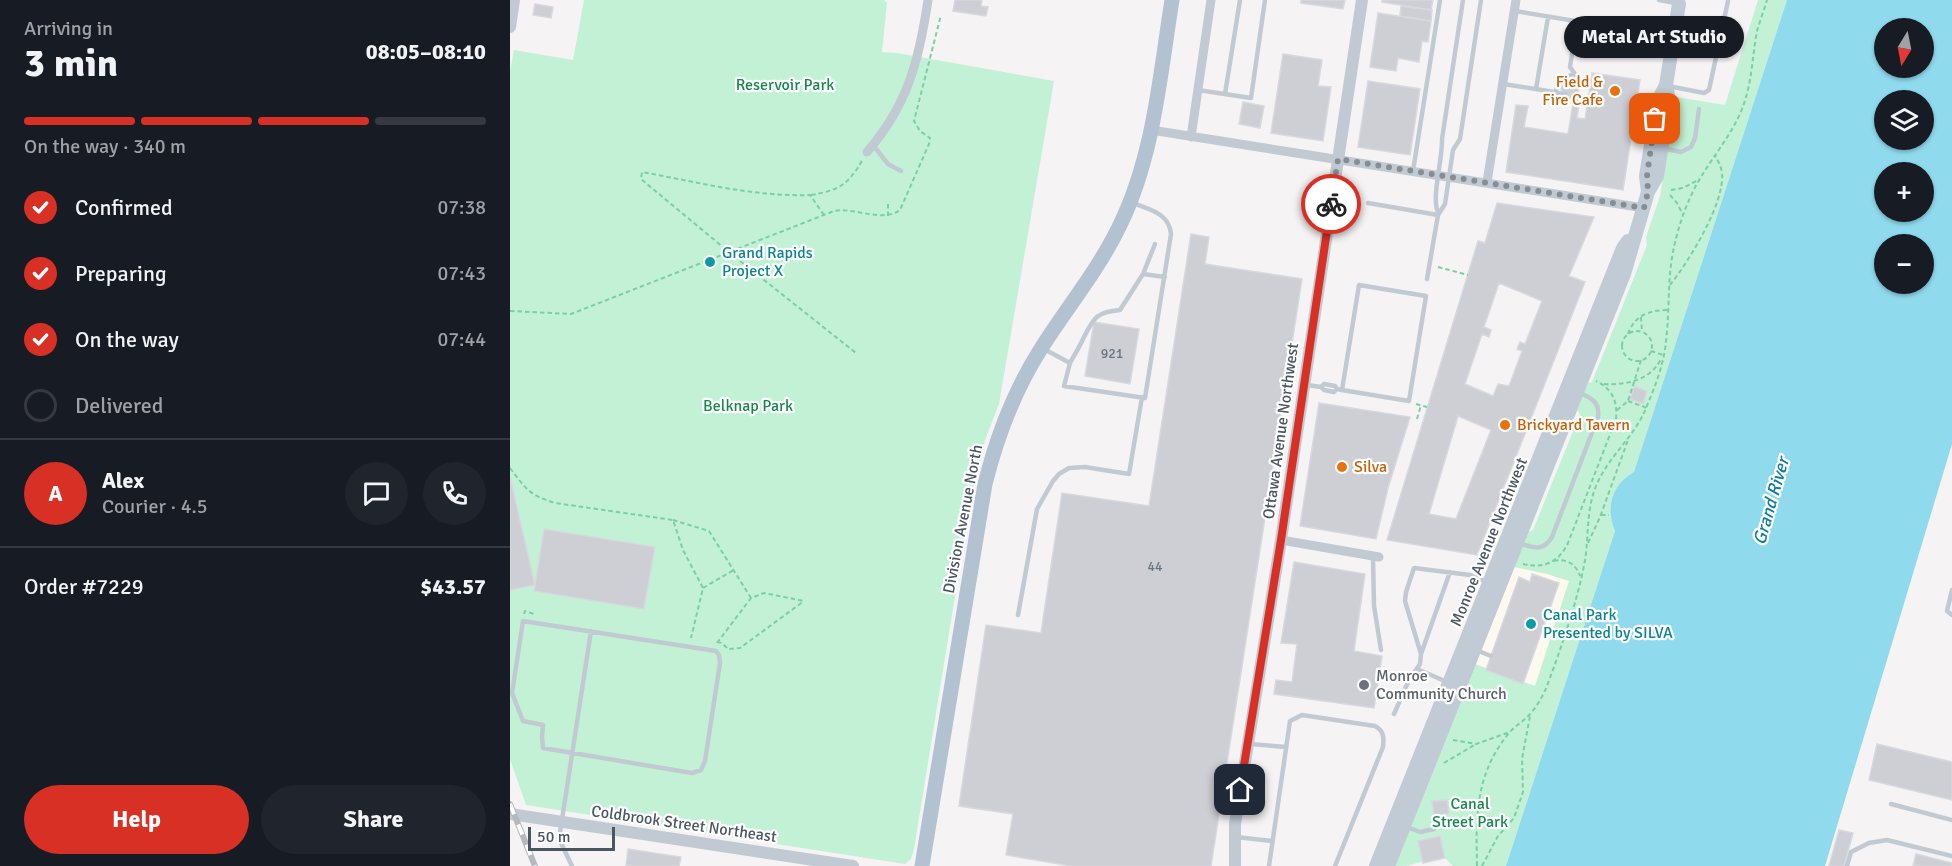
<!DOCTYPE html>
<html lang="en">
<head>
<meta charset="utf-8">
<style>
  :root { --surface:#171b24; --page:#20242c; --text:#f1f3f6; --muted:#9ea1a6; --line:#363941; --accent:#d93025 }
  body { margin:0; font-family:Signika,sans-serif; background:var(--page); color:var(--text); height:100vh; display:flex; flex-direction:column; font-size:22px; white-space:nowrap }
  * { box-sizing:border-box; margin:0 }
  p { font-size:20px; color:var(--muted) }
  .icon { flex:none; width:33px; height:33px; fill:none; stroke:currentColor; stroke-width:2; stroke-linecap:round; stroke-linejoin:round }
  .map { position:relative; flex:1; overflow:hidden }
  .sheet { display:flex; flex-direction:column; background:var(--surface); width:510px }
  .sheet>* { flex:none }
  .needle { width:39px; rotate:190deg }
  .controls { position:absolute; left:1364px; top:18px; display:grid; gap:12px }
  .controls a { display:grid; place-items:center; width:60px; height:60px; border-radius:50%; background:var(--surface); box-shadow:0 2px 4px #0004; font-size:30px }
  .scale { position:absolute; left:18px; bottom:15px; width:87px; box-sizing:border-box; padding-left:6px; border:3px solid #4a5661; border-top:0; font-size:16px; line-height:21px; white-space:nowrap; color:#4a5661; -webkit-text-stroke:4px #fff; paint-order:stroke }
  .pin { position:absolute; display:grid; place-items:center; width:51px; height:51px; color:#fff; margin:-26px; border-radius:12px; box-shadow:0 3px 9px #0006 }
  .courier { position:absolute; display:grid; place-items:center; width:60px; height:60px; margin:-30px; border:4px solid #d93025; border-radius:50%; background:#fff; color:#222; box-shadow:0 2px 8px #0007 }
  .bubble { position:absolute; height:42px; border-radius:21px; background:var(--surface); box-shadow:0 2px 4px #0004; font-size:20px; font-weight:800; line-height:42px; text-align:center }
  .headline em { font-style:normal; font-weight:800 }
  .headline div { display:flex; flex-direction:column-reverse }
  .headline { display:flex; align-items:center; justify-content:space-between; height:102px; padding:0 24px }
  h1 { font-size:39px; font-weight:800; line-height:45px }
  .bar { display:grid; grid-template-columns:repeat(4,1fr); gap:9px 6px; align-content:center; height:72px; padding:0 24px }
  .bar i { height:8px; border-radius:4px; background:var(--line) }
  .bar .selected { background:var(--accent) }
  .bar p { grid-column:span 4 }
  .line { display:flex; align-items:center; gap:15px; padding:0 24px; border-top:2px solid var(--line) }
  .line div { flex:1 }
  .round { display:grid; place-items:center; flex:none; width:63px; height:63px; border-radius:32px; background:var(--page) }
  ol { padding:0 24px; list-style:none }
  li { display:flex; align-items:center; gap:18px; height:66px }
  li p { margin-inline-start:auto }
  li .icon { padding:6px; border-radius:50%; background:var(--accent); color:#fff; stroke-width:4 }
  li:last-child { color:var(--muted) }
  li i { width:33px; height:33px; border:3px solid var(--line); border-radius:50% }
  .primary-button { display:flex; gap:12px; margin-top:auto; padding:12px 24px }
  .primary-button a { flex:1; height:69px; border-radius:36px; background:var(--accent); color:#fff; font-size:24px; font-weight:800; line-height:69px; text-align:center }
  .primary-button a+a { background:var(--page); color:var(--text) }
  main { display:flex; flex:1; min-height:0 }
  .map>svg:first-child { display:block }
  .commercial { fill:#fdf9ef }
  .green { fill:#c3f1d5 }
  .water { fill:#90daee; fill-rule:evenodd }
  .building { fill:#cdcfd5; stroke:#d7d9de; stroke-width:1.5; fill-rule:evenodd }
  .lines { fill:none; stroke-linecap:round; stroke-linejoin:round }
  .path { stroke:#7ad0a6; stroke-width:2; stroke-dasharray:4.5 3; stroke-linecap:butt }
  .service { stroke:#c1cad2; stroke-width:4.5 }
  .minor { stroke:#c1cad2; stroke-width:9 }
  .tertiary { stroke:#c1cad2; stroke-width:12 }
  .secondary { stroke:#c1cbd6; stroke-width:14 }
  .primary { stroke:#b3c2d1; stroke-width:15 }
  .rail-casing { stroke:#b5b8bd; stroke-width:6 }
  .rail { stroke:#fff; stroke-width:4; stroke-dasharray:11; stroke-linecap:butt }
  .done { stroke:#868d94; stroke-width:6; stroke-dasharray:0 10.8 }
  .route { stroke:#d93025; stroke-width:8 }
  .food-dot { fill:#e8710a; stroke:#fff; stroke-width:2 }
  .culture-dot { fill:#0f9aa8; stroke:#fff; stroke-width:2 }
  .worship-dot { fill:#6b7280; stroke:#fff; stroke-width:2 }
  .labels { text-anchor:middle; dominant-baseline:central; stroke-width:4.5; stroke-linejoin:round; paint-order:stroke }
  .number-label { font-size:14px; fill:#6b747e }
  .food-label { font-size:16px; fill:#c56008; stroke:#fff; text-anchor:start }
  .park-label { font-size:16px; fill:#17864f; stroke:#fff }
  .culture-label { font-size:16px; fill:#0d838f; stroke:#fff; text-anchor:start }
  .street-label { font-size:16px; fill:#4a5661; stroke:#fff }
  .worship-label { font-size:16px; fill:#5b616d; stroke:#fff; text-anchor:start }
  .water-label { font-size:18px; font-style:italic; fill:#0c7c9b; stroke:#fff }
</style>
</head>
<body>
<main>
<section class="sheet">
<div class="headline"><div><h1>3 min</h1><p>Arriving in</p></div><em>08:05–08:10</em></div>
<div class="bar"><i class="selected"></i><i class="selected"></i><i class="selected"></i><i></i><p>On the way · 340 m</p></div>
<ol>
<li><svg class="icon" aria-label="check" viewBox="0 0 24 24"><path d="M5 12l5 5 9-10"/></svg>Confirmed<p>07:38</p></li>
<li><svg class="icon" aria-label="check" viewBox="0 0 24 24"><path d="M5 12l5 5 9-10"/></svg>Preparing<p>07:43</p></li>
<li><svg class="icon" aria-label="check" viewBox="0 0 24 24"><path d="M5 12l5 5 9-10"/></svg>On the way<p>07:44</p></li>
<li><i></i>Delivered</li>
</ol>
<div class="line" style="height:108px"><b class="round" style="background:var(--accent);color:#fff">A</b><div><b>Alex</b><p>Courier · 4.5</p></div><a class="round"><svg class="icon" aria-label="chat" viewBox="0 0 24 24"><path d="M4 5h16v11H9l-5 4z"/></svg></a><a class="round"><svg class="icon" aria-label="phone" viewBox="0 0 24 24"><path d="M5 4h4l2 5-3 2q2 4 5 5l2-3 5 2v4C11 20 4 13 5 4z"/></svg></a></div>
<div class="line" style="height:78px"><div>Order #7229</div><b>$43.57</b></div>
<div class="primary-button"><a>Help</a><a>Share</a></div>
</section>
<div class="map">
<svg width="1442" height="866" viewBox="0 0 1442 866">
  <rect width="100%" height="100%" fill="#f5f3f3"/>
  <path class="commercial" d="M1004,567l33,7 22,7 -34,106 -60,-23z"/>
  <path class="green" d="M74,0h300l3,3 -5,49 15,1 157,28 -55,323 -14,36 -15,64 -56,345 -3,10 -6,5 -379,-59 -16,-46v-687l4,-22 59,10z
    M1248,0h29l-153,472c-21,11 -29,37 -19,59l-109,335h-53l-10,-10 -37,10h-12l81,-202 60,22 34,-105 -22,-7 -33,-7 14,-35 5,-2 47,-116 -3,-4 11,-27 4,-1 55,-137 -1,-8 14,-41 10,-60 5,-4 4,-26 -4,-6 1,-3 49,8z"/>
  <path class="water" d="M1277,0h165v444l-127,422h-319l109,-335c-10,-23 -3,-47 19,-59zM1374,28h39v40h-39zM1374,100h39v40h-39zM1374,172h39v40h-39zM1374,244h39v40h-39z"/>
  <path class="building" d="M445,0h27l-1,6 7,1 -2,9 -33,-5z
    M791,0h44l-2,9 -42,-6z
    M872,0h51l-2,10 -49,-8z
    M25,4l18,3 -2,11 -18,-3z
    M891,6l31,4 -1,11 -31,-5z
    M868,13l53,8 -3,21 -6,-1 -3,21 -21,-4 -2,13 -26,-4z
    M773,54l39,6 -4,26 13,1 -8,54 -52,-8z
    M1082,73l48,7 -17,110 -117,-18 10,-67 12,1 -4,21 44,7 5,-31 -13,-15 11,-8 7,9 2,8 -3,21 8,1z
    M858,81l52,8 -10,66 -52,-8z
    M733,102l21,4 -4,22 -21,-4z
    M987,203l97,14 -25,59 16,6 -108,273 -90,-15 91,-299 7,2zM989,283l43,18 -17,43 -5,-2 -3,7 5,2 -13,35 -11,-2 -5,12 -28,-12 17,-50 7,3 2,-7 -7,-3zM948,416l33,14 -35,89 -27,-5z
    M681,234l18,3 -4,27 97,15 -91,587h-140l-65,-11 7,-41 -54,-8 27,-181 55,8 21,-140 87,13z
    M584,322l45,7 -9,55 -45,-8z
    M1124,386l13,5 -4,13 -13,-5z
    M809,403l91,14 -22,71 -12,51 -76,-13z
    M0,477l25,108 -25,5z
    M34,529l111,18 -11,62 -110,-18z
    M784,562l71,12 -11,77 28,5 -8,52 -100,-14 2,-14 16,2 5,-38 -16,-1z
    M1022,574l27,9 -36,101 -37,-14 33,-93 11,5z
    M1367,744l75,18v38l-83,-20z
    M937,800l2,14 -15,2 -2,-15z
    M1329,830l14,3 -9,33h-15z
    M930,836l5,22 -22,5 -5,-22z
    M118,849l53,8 -2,9h-53z
    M1406,854l36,9v3h-39z"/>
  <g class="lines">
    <path class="path" d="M1161,190l12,-2 17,-9
      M301,195c29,-5 37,-10 52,-36
      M1160,195l7,8 6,12
      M314,215l-14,-20c-56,2 -113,-13 -168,-23l-1,7 89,74 126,100
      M378,216v-13
      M928,267l30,8
      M1160,285c19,-24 55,-82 52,-112 -1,-7 -4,-12 -7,-18
      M0,311l61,3 263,-103c21,-4 48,12 66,-1l29,-66 1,-6 -10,-7 -6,-10 27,-106
      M1131,317l1,15
      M1112 346a15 15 0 1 1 30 0a15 15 0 1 1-30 0Z
      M1118,334c6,-18 21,-24 39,-24
      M1141,351l12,4
      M1094,384c22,1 46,-3 57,-25
      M1118,401l19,7
      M906,404l11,3
      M1107,410l11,-9 13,-41
      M907,419l4,-14
      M0,468c16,21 19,27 45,35l118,17 10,30 20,38 -12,50
      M1091,515h8
      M163,520l36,11 42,67
      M1078,543l12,-26 28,-77
      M1044,561c12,-3 22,3 26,15
      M1013,564c21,5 36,-2 45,-21l48,-124c2,-17 -4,-31 -20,-38
      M193,588l31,-18
      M14,614l1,-3 9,3
      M207,642l5,1 6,6 12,-1 64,-47
      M207,643l34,-45 13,-5 40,8
      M943,740l23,4 34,-12
      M934,763l32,-19
      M967,866c-1,-50 -2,-92 32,-133 5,-6 12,-10 18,-16 8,-7 16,-21 20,-31 14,-38 31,-86 38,-126 4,-25 1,-49 11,-74 13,-31 38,-48 50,-78 9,-21 18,-44 20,-67 4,-32 1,-63 8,-94 5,-23 14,-49 27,-70 13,-22 31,-43 41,-68 10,-25 10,-51 15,-78 3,-10 7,-21 10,-31
      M972,866l16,-30 16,-18 9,-26 -1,-33 8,-43"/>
    <path class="service" d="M1149,0l17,3
      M1005,11l156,26
      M993,84l33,5 12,-72
      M1065,85v-11l-5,-7 7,-45
      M1158,86l36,7 5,-3 19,-89
      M1026,89l29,5
      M688,90l53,8 14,-98
      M1045,92c4,-9 10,-16 20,-18
      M715,94l15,-94
      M363,145l15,19 13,7
      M1152,148l19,4 10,-5 4,-9 4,-29
      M903,171l27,-171
      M858,203l70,12 7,-11 8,-54 7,-11 21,-139
      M928,212c-7,-13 5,-55 4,-73l21,-139
      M633,274l12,-30
      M917,279l11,-64
      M534,349l26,14 -6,23 81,12 26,-164c-2,-21 -21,-24 -38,-31
      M560,363c5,-9 10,-17 14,-26 10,-20 13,-25 36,-27l23,-36 22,3
      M797,385l14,2 3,-3 11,2 2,3 -3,3 -10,-2 -3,-3
      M827,389l5,1 67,11 17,-105 -67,-11 -17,105
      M1009,543c14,5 24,9 33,-6l46,-120c2,-14 -6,-19 -18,-24
      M863,557l1,49 7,44
      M1442,590l-5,21 5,4
      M508,615l19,-106 16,-28 6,-7 10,-6 16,-1 44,7 13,-77
      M13,621l193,30 3,4 1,8 -15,98 -4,9 -9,3 -149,-25 -1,-11 1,-12 -20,-4 -11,-28z
      M966,650l15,6
      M911,654l29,-82
      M907,669l30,13
      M884,714l15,-34 11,-16 1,-10 -16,-53 1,-9 8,-24 56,7 17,7
      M740,744l36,3
      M1381,804l61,16
      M897,827l13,5 14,-3 4,-10
      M726,837l36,4
      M62,866l-13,-27 32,-208
      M759,866l21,-145 12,-6 73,11c9,5 9,11 8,21l-48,119
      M1337,866l4,-14 18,-9 18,-3 65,16"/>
    <path class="minor" d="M641,130l493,78
      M681,137l20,-137
      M357,152c41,-47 52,-92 61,-152
      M977,182l29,-182
      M771,540l98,17"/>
    <path class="tertiary" d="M0,27l4,-27
      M0,814l343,52
      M725,866v-42l46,-284 81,-540"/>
    <path class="secondary" d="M1138,192l-2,-16 12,-75 8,-16
      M866,866l247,-618 5,-7
      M878,866l236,-592 24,-82 9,-16 12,-76 -3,-15 13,-81 -2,-4"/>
    <path class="primary" d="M412,866l63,-382c12,-48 30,-95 57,-137 26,-41 57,-78 78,-122 34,-70 40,-150 52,-225"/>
    <g class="rail-casing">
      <path id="rail" d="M0,804l25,62"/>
    </g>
    <use href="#rail" class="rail"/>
  </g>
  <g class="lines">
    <path class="done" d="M821,204l7,-45 306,49 4,-16 -1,-16 8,-57"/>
    <path class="route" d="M730,790l41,-250 50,-336"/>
  </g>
  <g class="food-dot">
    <circle cx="1105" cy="91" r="6"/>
    <circle cx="995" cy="425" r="6"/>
    <circle cx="832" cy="467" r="6"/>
  </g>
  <g class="culture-dot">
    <circle cx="200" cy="262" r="6"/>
    <circle cx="1021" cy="624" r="6"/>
  </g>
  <circle class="worship-dot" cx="854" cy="685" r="6"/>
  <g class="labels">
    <g class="number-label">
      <text x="602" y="353">921</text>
      <text x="645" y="566">44</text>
    </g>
    <g class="food-label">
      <text x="1093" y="82" text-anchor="end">Field &amp;<tspan x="1093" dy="18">Fire Cafe</tspan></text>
      <text x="1007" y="425">Brickyard Tavern</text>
      <text x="844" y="467">Silva</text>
    </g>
    <g class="park-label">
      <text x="275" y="85">Reservoir Park</text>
      <text x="238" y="406">Belknap Park</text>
      <text x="960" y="804">Canal<tspan x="960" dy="18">Street Park</tspan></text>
    </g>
    <g class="culture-label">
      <text x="212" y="253">Grand Rapids<tspan x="212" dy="18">Project X</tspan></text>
      <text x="1033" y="615">Canal Park<tspan x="1033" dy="18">Presented by SILVA</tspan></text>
    </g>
    <g class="street-label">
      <text transform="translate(771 431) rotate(-82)">Ottawa Avenue Northwest</text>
      <text transform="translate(453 519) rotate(-79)">Division Avenue North</text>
      <text transform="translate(979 542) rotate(-68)">Monroe Avenue Northwest</text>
      <text transform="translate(174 824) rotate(8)">Coldbrook Street Northeast</text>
    </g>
    <g class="worship-label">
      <text x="866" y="676">Monroe<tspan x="866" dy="18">Community Church</tspan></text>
    </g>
    <g class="water-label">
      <text transform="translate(1261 501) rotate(-74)">Grand River</text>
    </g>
  </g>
</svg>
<div class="controls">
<a><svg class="needle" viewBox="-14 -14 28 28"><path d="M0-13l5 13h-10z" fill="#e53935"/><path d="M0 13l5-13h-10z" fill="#9ea1a6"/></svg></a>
<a><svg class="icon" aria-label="layers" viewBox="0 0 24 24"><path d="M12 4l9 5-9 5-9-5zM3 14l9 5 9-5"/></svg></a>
<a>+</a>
<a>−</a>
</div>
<div class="scale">50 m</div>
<div class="pin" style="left:1145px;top:119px;background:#ea580c"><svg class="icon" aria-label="bag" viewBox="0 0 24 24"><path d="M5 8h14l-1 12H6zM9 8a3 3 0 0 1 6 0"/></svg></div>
<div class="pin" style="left:730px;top:790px;background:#1f2937"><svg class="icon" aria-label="home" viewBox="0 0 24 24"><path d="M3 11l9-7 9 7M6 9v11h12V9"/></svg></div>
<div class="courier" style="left:821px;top:204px"><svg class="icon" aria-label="bike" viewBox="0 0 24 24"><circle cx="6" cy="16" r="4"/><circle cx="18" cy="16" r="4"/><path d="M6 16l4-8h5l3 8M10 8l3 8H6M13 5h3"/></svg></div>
<div class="bubble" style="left:1054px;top:16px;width:180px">Metal Art Studio</div>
</div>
</main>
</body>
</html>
